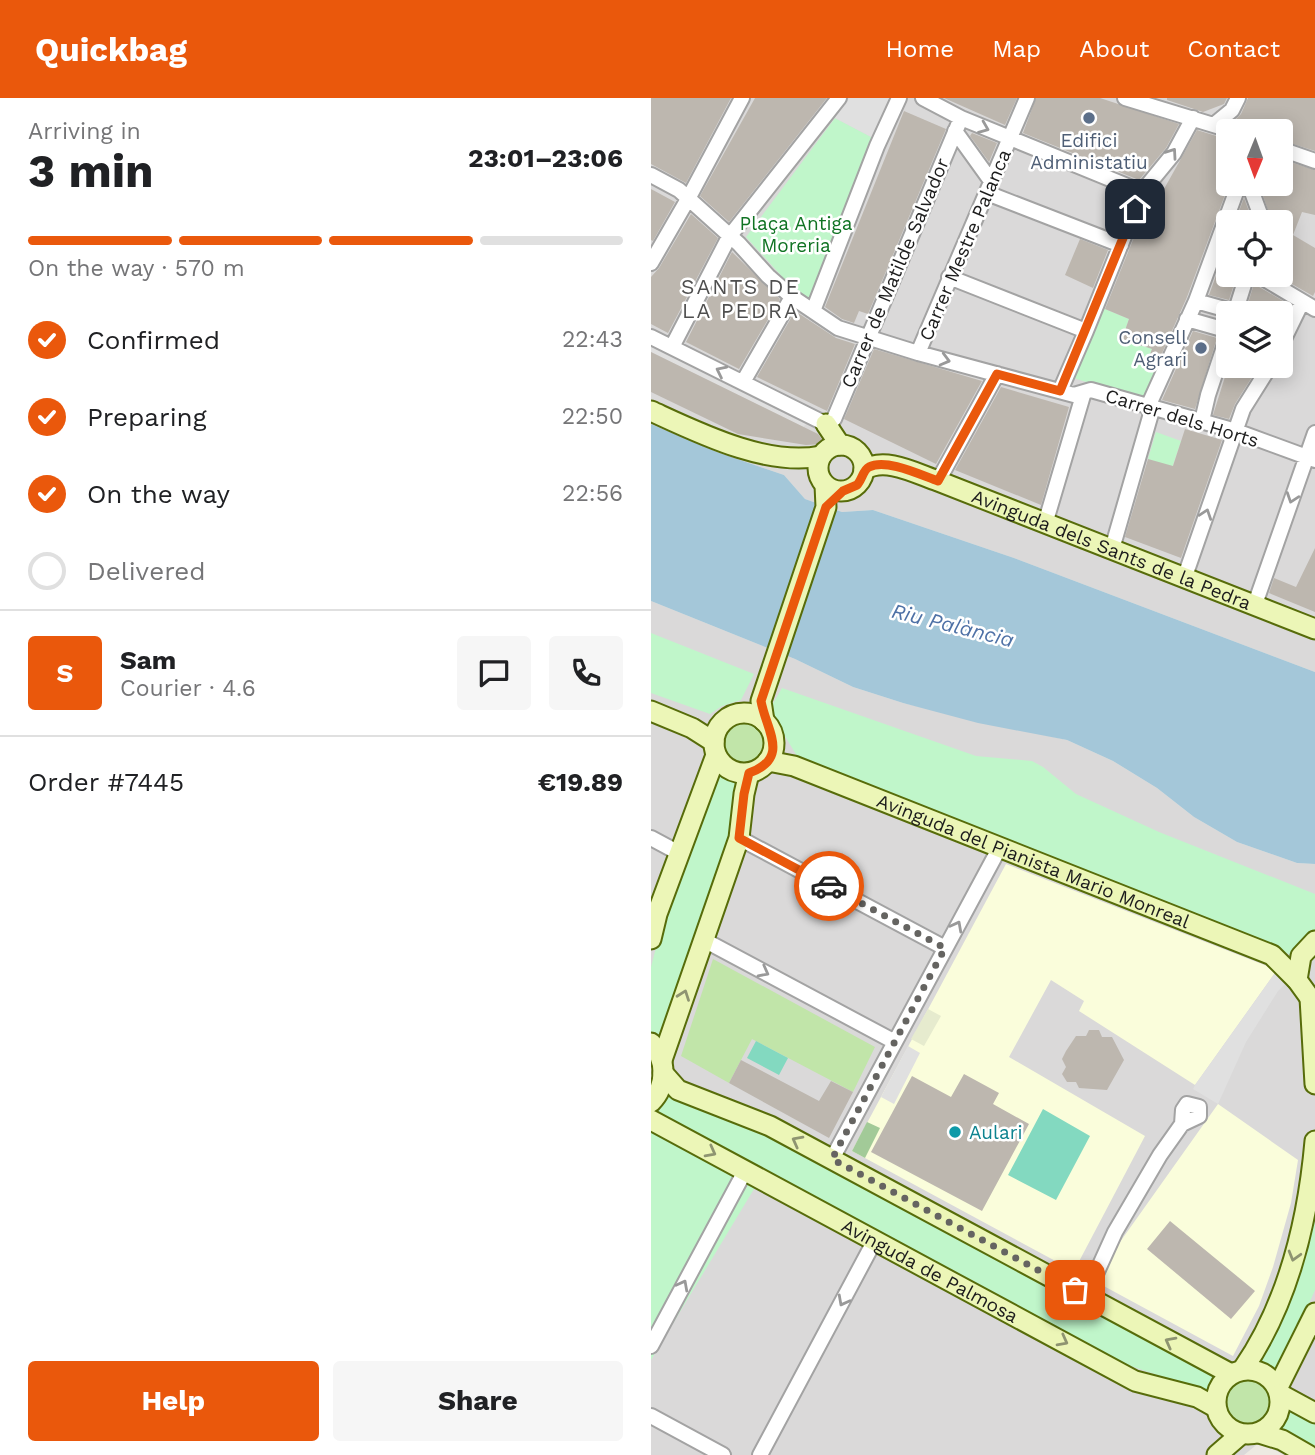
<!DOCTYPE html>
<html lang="en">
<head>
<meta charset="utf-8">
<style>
  :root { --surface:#fff; --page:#f6f6f6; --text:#202124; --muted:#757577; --line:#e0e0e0; --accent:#ea580c }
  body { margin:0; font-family:"Work Sans",sans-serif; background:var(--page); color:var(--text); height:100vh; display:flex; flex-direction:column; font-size:26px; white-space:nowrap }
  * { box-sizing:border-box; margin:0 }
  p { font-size:23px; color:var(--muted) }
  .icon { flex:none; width:38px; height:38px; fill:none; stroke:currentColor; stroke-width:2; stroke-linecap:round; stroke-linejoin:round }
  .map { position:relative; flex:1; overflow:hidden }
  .drawer { display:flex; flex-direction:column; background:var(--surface); width:651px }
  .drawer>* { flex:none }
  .needle { width:46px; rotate:181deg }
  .buttons { position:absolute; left:565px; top:21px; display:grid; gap:14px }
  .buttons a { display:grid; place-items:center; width:77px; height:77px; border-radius:7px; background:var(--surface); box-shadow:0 4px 18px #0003; font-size:35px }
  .pin { position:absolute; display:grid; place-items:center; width:60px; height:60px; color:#fff; margin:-30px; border-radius:14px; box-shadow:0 4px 10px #0006 }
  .courier { position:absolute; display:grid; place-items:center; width:70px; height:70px; margin:-35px; border:5px solid #ea580c; border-radius:50%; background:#fff; color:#222; box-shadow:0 2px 9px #0007 }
  .overview em { font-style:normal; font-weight:700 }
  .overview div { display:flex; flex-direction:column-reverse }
  .overview { display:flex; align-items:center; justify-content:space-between; height:119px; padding:0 28px }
  h1 { font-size:46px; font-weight:700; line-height:52px }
  .bar { display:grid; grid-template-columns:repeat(4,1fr); gap:10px 7px; align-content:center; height:84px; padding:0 28px }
  .bar i { height:9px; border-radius:5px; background:var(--line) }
  .bar .selected { background:var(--accent) }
  .bar p { grid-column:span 4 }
  .line { display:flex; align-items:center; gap:18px; padding:0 28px; border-top:2px solid var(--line) }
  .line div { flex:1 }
  .round { display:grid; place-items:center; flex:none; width:74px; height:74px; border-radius:7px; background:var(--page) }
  ol { padding:0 28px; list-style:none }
  li { display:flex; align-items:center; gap:21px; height:77px }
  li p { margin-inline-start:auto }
  li .icon { padding:7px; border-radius:50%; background:var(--accent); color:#fff; stroke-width:4 }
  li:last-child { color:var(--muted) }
  li i { width:38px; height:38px; border:4px solid var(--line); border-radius:50% }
  .cta { display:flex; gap:14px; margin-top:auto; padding:14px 28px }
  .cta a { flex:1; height:80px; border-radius:7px; background:var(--accent); color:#fff; font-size:28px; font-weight:700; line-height:80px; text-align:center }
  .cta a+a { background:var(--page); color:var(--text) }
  header { display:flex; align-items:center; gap:42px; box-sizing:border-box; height:98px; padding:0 35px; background:var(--accent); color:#fff }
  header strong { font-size:33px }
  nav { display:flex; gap:38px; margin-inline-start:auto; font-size:24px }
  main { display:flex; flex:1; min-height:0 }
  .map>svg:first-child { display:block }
  .residential { fill:#dad9d9; fill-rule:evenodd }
  .education { fill:#fafddb }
  .farmland { fill:#e6ebce }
  .grass { fill:#c1e5a9 }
  .forest { fill:#a2ca98 }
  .park { fill:#c0f6ca }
  .pitch { fill:#83d9c0 }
  .parking { fill:#e0e0e0 }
  .water { fill:#a4c7d9 }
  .building { fill:#bdb7af }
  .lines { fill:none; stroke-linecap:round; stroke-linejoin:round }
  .street-casing { stroke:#a3a3a3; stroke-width:18 }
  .secondary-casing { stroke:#576c0a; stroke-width:23 }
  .street { stroke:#fff; stroke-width:14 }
  .secondary { stroke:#ecf6b7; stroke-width:19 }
  .oneway { stroke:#999 }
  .oneway2 { stroke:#8e9471 }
  .done { stroke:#656461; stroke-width:7; stroke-dasharray:0 12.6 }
  .route { stroke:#ea580c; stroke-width:9 }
  .service-dot { fill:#5c6f8a; stroke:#fff; stroke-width:2.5 }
  .culture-dot { fill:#0f9aa8; stroke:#fff; stroke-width:2.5 }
  .labels { text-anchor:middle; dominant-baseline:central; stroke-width:5; stroke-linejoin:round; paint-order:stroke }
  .service-label { font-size:19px; fill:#4e5e75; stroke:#fff }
  .park-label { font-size:19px; fill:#107323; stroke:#fff }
  .street-label { font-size:19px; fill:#1c1c1c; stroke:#fff }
  .culture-label { font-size:19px; fill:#0d838f; stroke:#fff; text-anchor:start }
  .neighbourhood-label { font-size:21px; letter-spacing:2px; fill:#4f4f4f; stroke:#fff }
  .water-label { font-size:21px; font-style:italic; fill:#4e71a6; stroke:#fff }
</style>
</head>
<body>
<header>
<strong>Quickbag</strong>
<nav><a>Home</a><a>Map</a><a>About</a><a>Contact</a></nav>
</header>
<main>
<section class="drawer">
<div class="overview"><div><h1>3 min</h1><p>Arriving in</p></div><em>23:01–23:06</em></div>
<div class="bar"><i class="selected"></i><i class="selected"></i><i class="selected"></i><i></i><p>On the way · 570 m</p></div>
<ol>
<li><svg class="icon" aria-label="check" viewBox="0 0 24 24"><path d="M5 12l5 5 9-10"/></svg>Confirmed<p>22:43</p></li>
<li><svg class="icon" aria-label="check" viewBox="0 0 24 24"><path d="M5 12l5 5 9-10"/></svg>Preparing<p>22:50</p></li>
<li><svg class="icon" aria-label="check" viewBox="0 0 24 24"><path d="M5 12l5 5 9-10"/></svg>On the way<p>22:56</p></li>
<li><i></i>Delivered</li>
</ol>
<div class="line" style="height:126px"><b class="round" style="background:var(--accent);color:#fff">S</b><div><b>Sam</b><p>Courier · 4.6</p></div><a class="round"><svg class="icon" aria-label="chat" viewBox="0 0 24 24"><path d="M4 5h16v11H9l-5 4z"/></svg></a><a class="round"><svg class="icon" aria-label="phone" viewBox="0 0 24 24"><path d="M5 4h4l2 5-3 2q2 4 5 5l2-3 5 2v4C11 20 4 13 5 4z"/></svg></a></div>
<div class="line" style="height:91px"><div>Order #7445</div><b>€19.89</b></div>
<div class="cta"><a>Help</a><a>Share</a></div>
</section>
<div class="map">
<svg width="664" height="1357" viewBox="0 0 664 1357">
  <rect width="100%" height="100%" fill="#edeae2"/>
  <path class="residential" d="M0,0h664v574l-301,-114 -141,-48 -31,2 -37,-13 -21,-24 -67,-23 -66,-28zM578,33h52v53h-52zM578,124h52v53h-52zM578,215h52v53h-52z
    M0,503l144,58 58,28 50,16 164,37 46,21 44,27 37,29 43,25 60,21 18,1v591h-31l-24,-13 -16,13h-593z"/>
  <path class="education" d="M355,766l271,106 -82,115 -116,-74 5,-10 -33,-21 -42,77 136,79 -71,135 -222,-120z
    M567,1006l80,56 -7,43 -18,64 -14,39 -26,50 -133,-72 20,-42z"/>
  <path class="farmland" d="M277,911l13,7 -17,30 -13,-7z"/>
  <path class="grass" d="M71 647a23 23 0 1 1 46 0a23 23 0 1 1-46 0Z
    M62,861l162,88 -22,45 -101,-53 -23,44 -48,-27z
    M575 1304a22 22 0 1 1 44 0a22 22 0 1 1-44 0Z"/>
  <path class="forest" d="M216,1024l13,6 -15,30 -13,-7z"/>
  <path class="park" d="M184,20l40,21 -64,160 -15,-7 -50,-55z
    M449,209l29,12 -7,20 19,7h12l-7,19 14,6 -14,29 -73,-22z
    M505,334l25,9 -9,27 -24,-9z
    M0,535l103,41 -13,26 -19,6 -12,8 -59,-21z
    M131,590l194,68 56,5 11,6 33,27 83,38 156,62v49l-24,12 -494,-199 -28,-46z
    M67,669l13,13h10l-7,57 -70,204 -13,-7v-67l14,-54z
    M19,992l107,45 440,238 -12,21 -27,-12 -56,-19 -469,-246z
    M0,1034h5l101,52 -106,176z
    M664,1116v76l-36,83 -21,-14 43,-92z
    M640,1309l24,13v33l-36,-20z"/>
  <path class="pitch" d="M105,943l32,17 -9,17 -32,-17z
    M392,1011l47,27 -34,64 -48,-25z"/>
  <path class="parking" d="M198,0h42l-16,41 -40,-21z
    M0,239l162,81 -10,9 -152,-75z
    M624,875l10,11 -7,7 -32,51 -28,62 -25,-15 2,-4z
    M257,948l12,7 -26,51 -13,-7z"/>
  <path class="water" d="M0,326l66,28 67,23 21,24 37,13 31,-2 141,48 301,114v192l-18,-1 -60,-21 -43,-25 -37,-29 -44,-27 -46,-21 -89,-17 -75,-20 -50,-16 -58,-28 -144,-58z"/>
  <path class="building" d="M0,0h80l-45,85 -35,-19z
    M104,0h72l-98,124 -29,-26z
    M293,0h73l-12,27z
    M385,0h64l79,26 -13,24 -27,32 -116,-47z
    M516,0h60l-3,6 -21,8 -36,-12z
    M597,0h67v53l-34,-11v-9h-23l-24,-10 7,-7z
    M253,13l42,18 -78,185 -9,-3 -5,12 -12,-4 -17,-12z
    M546,32l32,10v44l-42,113 -32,72 -9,-4 6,-16 -30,-10 7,-20 -24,-10 45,-111 14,-9z
    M321,35l25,10 -8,19 -19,-26z
    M630,61l34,11v45l-13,-3 -9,23 22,13v44l-2,4 -37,-21h5v-53h-9l-13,-38 8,2 1,-2h13z
    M0,91l24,13 -22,39 -2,-1z
    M593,100l9,24h-18z
    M40,116l27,24 -50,95 -17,-9v-47l8,-9z
    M429,141l28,11 -15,38 -28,-13z
    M578,142v35h8l-8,25 -20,-5z
    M81,154l48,47 -41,70 -53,-27z
    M603,186l36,21 -9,18v-10h-36z
    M144,213l41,27 19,6 -28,67 -70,-34z
    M542,233l24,7 -22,71 -33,-9z
    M223,251l108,32 -46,83 -92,-45z
    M0,254l167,82 5,7 -1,3 -16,1 -68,-11 -87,-42z
    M578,266v2h30l-24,38 -6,15 -16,-4z
    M350,289l68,20 -28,98 -86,-35z
    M534,331l37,11 -41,118 -56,-21 23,-78 25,7z
    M664,450v64l-46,-19 5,-15 22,9z
    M438,932h10l3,7h10l12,23 -17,30 -28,-2 -3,-6h-9l-5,-8 4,-7 -4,-8 4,-8 10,-15h10z
    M90,962l78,41 12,-20 22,11 -24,46 -100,-55z
    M313,976l35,19 -6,11 36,20 -47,87 -111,-59 41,-76 39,21z
    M519,1123l85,70 -24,28 -84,-70z"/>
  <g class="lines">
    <g class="street-casing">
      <path id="street" d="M272,0l38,20 181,74
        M474,0l108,33
        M564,26l17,-14 6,-12
        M304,33l36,50
        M630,51l34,12
        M0,77l28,15 60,54 29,32 24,21 46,31 80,25 156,42 17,-5 145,41 79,29
        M598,86l14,38
        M336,95l134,52
        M0,165l37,-64 54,-101
        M607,177l57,34
        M298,179l137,54
        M545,203l39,11
        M162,213l64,-165 22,-48
        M584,215l12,-38
        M536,221l42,12
        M0,239l175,87 8,-5 127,-301
        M630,247l21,-43
        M21,249l57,-110 110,-139
        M267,255l109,-255
        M92,284l49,-85
        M409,293l26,-60 56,-139 32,-39 19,-35
        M551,323l6,-26 21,-63
        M287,383l59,-107
        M394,426l39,-132
        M461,451l38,-132 1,-17 45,-99 43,-117
        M533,481l59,-170 27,-43
        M603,509l61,-174
        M0,740l28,15
        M88,740l206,110
        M53,842l191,102
        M181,1061l168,-312
        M435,1198l29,-64 45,-77 22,-31 17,-8v-9l-12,-3 -4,6 -1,14
        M0,1248l94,-175
        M0,1318l72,39
        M109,1357l115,-215"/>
    </g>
    <g class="secondary-casing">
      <g id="secondary">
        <path d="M0,313c48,22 116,56 170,45"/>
        <path d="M175,326l14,21"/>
        <circle cx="190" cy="370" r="23"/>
        <path id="s1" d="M213,372c21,-14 53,4 74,11l377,148"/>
        <path d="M0,613l41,17 22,14"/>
        <circle cx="93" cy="645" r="30"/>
        <path d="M113,623l-3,-20 65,-194 -1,-22"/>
        <path id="s2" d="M117,663l26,5 478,189 25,25 13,18 5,2"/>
        <path d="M0,841l6,-25 59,-159"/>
        <path d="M646,882l4,-24 14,-15"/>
        <path d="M659,900l5,86"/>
        <path d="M0,945c16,16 16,43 0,59"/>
        <path d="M11,962l77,-222 5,-44 5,-21"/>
        <path d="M12,975l15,17 92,36 461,248"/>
        <path id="s3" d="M0,1022l484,261 62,16 18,10"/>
        <path d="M592,1271c46,-67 65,-149 72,-228"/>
        <circle cx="597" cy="1304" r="32"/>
        <path d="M627,1289l37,-74"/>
        <path d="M629,1296l35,19"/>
        <path d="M608,1335l23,7 26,15"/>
        <path d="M566,1357l24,-21"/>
      </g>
    </g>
    <use href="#street" class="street"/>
    <use href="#secondary" class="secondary"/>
  </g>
  <defs><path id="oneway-chevron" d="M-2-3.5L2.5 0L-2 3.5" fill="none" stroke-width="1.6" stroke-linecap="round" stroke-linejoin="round" transform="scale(1.75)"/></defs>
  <g class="oneway">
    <use href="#oneway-chevron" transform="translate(333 30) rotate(22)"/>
    <use href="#oneway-chevron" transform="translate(521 55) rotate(-55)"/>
    <use href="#oneway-chevron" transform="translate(294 262) rotate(15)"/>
    <use href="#oneway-chevron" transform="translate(70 273) rotate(-154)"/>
    <use href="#oneway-chevron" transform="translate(641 400) rotate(109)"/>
    <use href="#oneway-chevron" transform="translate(555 416) rotate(-71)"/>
    <use href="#oneway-chevron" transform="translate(306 828) rotate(-62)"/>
    <use href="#oneway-chevron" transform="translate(113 874) rotate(28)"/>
    <use href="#oneway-chevron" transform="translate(32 1187) rotate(-62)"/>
    <use href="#oneway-chevron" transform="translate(192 1203) rotate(118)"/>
  </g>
  <g class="oneway2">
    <use href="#oneway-chevron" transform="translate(33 897) rotate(-70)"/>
    <use href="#oneway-chevron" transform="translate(146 1043) rotate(-152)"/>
    <use href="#oneway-chevron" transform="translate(60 1054) rotate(28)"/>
    <use href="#oneway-chevron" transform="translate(643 1158) rotate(106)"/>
    <use href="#oneway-chevron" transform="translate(412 1243) rotate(28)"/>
    <use href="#oneway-chevron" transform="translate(519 1244) rotate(-152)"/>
  </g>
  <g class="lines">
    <path class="done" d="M178,788l116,62 -113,211 243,131"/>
    <path class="route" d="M178,788l-90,-48 5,-44 5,-21c42,-15 17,-43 12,-72l65,-194 17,-16 14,-6c5,-5 6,-15 12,-18 17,-9 52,8 69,14l59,-107 63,17 75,-182"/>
  </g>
  <g class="service-dot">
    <circle cx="438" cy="20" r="7"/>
    <circle cx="550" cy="250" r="7"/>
  </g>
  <circle class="culture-dot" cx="304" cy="1034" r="7"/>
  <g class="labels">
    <g class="service-label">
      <text x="438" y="42">Edifici<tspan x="438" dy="22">Administatiu</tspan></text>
      <text x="536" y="239" text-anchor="end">Consell<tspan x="536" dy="22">Agrari</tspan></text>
    </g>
    <g class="park-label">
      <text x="145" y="125">Plaça Antiga<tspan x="145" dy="22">Moreria</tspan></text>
    </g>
    <g class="street-label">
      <text transform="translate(314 147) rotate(-67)">Carrer Mestre Palanca</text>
      <text transform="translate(244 175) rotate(-67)">Carrer de Matilde Salvador</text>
      <text transform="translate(531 320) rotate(17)">Carrer dels Horts</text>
      <text stroke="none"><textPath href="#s1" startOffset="264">Avinguda dels Sants de la Pedra</textPath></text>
      <text stroke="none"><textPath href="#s2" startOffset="284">Avinguda del Pianista Mario Monreal</textPath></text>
      <text stroke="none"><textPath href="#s3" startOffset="317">Avinguda de Palmosa</textPath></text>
    </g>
    <g class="culture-label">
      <text x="318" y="1034">Aulari</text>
    </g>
    <g class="neighbourhood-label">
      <text x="90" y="188">SANTS DE<tspan x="90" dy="24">LA PEDRA</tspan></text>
    </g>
    <g class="water-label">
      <text transform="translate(302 527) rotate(14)">Riu Palància</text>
    </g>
  </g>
</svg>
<div class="buttons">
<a><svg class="needle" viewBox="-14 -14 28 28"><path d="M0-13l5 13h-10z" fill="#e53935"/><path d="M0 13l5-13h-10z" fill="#757577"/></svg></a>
<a><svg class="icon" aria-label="locate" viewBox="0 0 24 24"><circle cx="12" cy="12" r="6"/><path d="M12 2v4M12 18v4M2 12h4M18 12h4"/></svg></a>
<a><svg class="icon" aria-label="layers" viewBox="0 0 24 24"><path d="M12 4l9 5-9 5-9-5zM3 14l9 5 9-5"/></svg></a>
</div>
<div class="pin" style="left:424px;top:1192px;background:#ea580c"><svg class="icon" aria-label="bag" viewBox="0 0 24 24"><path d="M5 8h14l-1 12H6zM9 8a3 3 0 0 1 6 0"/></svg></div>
<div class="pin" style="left:484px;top:111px;background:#1f2937"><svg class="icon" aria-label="home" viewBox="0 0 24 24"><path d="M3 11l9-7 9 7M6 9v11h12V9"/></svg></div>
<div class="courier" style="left:178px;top:788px"><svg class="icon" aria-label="car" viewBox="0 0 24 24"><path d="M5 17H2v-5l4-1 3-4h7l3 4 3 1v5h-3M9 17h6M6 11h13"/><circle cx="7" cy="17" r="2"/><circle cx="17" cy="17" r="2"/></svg></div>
</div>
</main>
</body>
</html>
